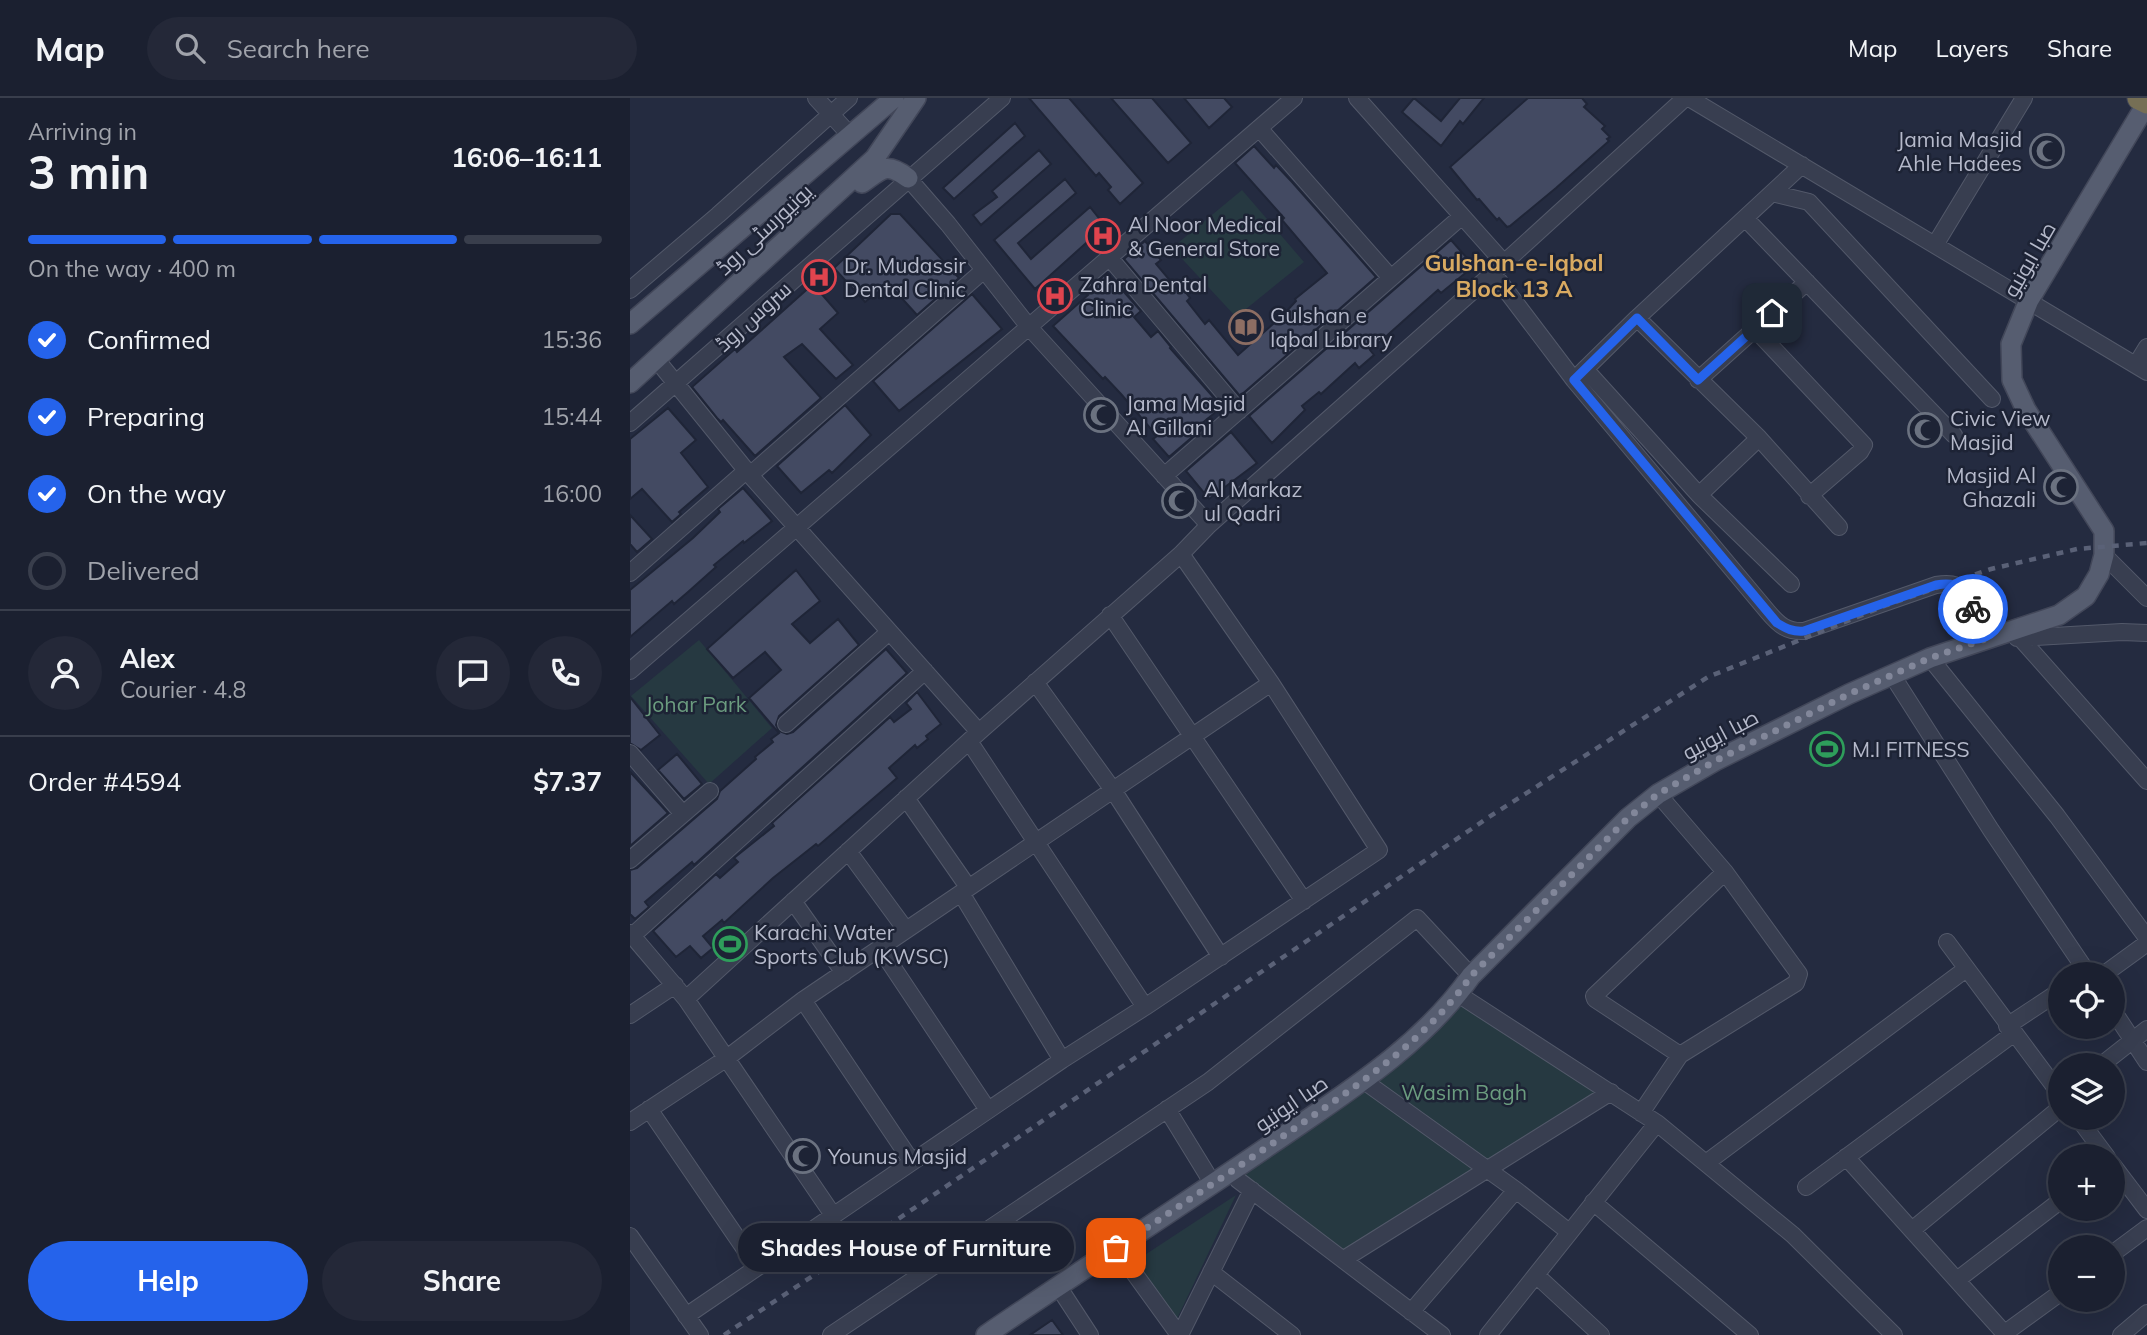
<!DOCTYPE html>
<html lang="en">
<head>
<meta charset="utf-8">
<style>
  :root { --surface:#1b2030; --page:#242838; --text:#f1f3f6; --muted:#a0a3ab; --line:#393e4c; --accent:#2563eb }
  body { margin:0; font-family:Mulish,Cairo,sans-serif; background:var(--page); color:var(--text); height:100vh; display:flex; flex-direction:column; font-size:26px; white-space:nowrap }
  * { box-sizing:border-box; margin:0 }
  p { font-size:23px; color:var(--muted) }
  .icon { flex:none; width:38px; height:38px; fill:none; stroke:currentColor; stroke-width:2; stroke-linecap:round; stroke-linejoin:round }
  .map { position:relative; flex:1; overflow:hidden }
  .sheet { display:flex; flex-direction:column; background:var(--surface); width:630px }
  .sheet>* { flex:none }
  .controls { position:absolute; left:1418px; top:864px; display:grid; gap:14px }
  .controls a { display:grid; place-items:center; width:77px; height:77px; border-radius:50%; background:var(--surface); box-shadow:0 7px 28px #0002,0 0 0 2px var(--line); font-size:35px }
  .pin { position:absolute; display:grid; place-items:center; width:60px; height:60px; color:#fff; margin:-30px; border-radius:14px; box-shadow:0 4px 10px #0006 }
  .courier { position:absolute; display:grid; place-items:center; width:70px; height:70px; margin:-35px; border:5px solid #2563eb; border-radius:50%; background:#fff; color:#222; box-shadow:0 2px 9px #0007 }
  .bubble { position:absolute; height:49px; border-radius:24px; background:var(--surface); box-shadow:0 7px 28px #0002,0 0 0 2px var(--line); font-size:23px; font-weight:700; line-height:49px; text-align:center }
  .summary em { font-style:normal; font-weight:700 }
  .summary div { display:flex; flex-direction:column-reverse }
  .summary { display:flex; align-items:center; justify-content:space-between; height:119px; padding:0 28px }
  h1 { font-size:46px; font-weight:700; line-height:52px }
  .bar { display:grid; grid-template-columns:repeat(4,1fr); gap:10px 7px; align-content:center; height:84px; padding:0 28px }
  .bar i { height:9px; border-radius:5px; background:var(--line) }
  .bar .selected { background:var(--accent) }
  .bar p { grid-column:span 4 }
  .line { display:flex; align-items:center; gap:18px; padding:0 28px; border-top:2px solid var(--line) }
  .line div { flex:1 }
  .round { display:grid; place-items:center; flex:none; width:74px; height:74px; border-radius:37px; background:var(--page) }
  ol { padding:0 28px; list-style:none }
  li { display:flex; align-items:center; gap:21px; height:77px }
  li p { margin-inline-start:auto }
  li .icon { padding:7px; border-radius:50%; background:var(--accent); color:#fff; stroke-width:4 }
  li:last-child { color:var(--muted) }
  li i { width:38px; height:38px; border:4px solid var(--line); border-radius:50% }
  .cta { display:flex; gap:14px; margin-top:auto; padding:14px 28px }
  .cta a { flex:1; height:80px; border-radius:42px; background:var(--accent); color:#fff; font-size:28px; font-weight:700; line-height:80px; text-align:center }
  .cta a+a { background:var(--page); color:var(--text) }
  header { display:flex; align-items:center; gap:42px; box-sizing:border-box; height:98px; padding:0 35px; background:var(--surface); border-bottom:2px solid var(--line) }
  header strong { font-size:33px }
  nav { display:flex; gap:38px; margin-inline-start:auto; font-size:24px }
  .search { width:490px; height:63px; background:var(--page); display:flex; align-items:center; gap:18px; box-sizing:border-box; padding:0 24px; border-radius:38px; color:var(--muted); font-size:26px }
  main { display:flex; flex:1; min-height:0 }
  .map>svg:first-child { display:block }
  .green { fill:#263941 }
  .building { fill:#434a62; stroke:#1f2537; stroke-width:2 }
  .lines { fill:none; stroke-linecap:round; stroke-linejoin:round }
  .minor-casing { stroke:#53596a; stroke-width:18 }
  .major-casing { stroke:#424759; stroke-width:22 }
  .highway-casing { stroke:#404657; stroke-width:25 }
  .minor { stroke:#383e50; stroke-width:16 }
  .major { stroke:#565d70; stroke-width:19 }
  .highway { stroke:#766f55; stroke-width:23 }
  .rail { stroke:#5a6177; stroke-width:4.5; stroke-dasharray:7 7; stroke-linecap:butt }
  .done { stroke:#82879a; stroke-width:7; stroke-dasharray:0 12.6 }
  .route { stroke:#2563eb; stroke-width:9 }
  .labels { text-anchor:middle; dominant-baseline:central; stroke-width:5; stroke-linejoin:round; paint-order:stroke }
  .poi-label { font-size:21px; fill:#b5b9ca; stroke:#1d2335; text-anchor:start }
  .street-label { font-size:21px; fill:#b5b9ca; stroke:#1d2335 }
  .park-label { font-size:21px; fill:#6b9c7f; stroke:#1d2335 }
  .neighbourhood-label { font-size:23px; font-weight:bold; fill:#d9aa61; stroke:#1d2335 }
</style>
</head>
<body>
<header>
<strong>Map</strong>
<div class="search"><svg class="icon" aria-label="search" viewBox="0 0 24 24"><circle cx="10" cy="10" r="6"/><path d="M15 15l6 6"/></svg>Search here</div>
<nav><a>Map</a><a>Layers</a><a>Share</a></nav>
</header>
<main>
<section class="sheet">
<div class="summary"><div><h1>3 min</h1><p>Arriving in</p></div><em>16:06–16:11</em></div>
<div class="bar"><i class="selected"></i><i class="selected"></i><i class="selected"></i><i></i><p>On the way · 400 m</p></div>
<ol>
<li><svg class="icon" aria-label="check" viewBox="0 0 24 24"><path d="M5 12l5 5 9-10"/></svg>Confirmed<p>15:36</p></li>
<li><svg class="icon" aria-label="check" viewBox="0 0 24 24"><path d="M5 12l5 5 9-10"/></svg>Preparing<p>15:44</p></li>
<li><svg class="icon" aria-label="check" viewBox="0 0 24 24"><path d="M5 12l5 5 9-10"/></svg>On the way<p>16:00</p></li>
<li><i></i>Delivered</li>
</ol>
<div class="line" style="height:126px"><a class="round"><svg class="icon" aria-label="person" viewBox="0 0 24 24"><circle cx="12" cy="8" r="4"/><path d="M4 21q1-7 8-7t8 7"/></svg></a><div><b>Alex</b><p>Courier · 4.8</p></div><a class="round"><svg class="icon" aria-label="chat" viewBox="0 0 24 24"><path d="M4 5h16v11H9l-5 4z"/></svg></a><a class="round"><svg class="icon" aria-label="phone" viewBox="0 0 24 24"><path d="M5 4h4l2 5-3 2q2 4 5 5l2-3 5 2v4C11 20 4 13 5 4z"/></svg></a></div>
<div class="line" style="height:91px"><div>Order #4594</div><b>$7.37</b></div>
<div class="cta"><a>Help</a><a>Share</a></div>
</section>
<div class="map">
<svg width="1517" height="1237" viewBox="0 0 1517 1237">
  <rect width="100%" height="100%" fill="#242b40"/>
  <path class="green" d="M612,92l62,72 -68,55 -64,-69z
    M69,542l73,88 -63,56 -78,-88z
    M824,900l157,94 -267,167 -112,-88z
    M606,1097l-61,128 -44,-59z"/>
  <path class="building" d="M399,0h40l74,85 -23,21 -12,-14 3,-3 -12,-14 -3,3z
    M481,0h41l39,45 -23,20z
    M554,0h40l8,9 -23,21z
    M784,0l27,23 19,-23h24l-21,26 -3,-3 -19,25 -39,-34z
    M898,0h54l5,6 -3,3 21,19 -3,3 8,8 -3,2 2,2 -53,47 -46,38 -3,1 -8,-9 -2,2 -18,-21 -2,1 -27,-33z
    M385,25l10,13 -71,63 -11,-11z
    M624,48l20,22 2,-3 16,17 84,95 -136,119 -116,-137 21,-18 16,19 -5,4 21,25 4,-3 9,12 -3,3 18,23 4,-4 29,35 44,-39 14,-15 -1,-2 32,-26 -45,-53 2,-2 -49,-55z
    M409,52l12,14 -70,61 -8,-10 24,-18 -5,-6z
    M435,81l11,14 -58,50 13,16 59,-52 15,19 -70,63 -41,-49z
    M261,116h9l59,64 -42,37 -28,-31 -24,18 -31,-34z
    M821,142l23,26 -33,27 -3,-3 -56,50 -12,10 4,5 -15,13 -4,-5 -34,31 -2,-2 -17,14 3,4 -33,33 -23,-27z
    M477,175l34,38 -7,6 17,20 7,-6 13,16 -1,1 52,59 -21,17 3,3 -35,30 -16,-18 4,-3 -36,-42 -16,-17 -2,2 -50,-53 35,-31 -3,-3z
    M183,186l25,29 -18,16 33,36 -17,14 -34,-35 -18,13 37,41 -66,58 -32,-36 -2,2 -4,-4 -25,-31 43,-38 2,3z
    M342,196l30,35 -103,82 -26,-30z
    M215,307l26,30 -39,38 -3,-3 -28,23 -24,-27z
    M38,310l28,32 -15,13 27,34 -29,25 2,2 -9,8 -30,-33 -12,10v-60z
    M601,334l26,31 -48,36 -23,-28z
    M113,390l29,33 -28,22 -1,-2 -29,24 2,2 -28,25 -14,12 -2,-3 -42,36v-47l63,-52 27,-26 -2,-3z
    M0,417l22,24 -15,13 -7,-8z
    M166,472l24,31 -28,23 18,19 28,-24 21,26 -80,71 -3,9 3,6 8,3 6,-2 93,-83 21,24 -213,192 -2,-3 -47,40 4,5 -14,12 -5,-5v-44l7,-2 80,-69 3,-8 36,-32 -1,-2 18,-15 -2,-3 8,-6 -30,-35 32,-28 -16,-18 -32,26 -26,-29z
    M287,594l24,32 -15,12 2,3 -11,9 -2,-3 -26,23 8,10 -79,68 -2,-2 -43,34 -49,45 -2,-3 -19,16 10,12 -12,10 -11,-12 -14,11 -23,-26 63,-57 4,4 18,-16 -4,-4 40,-32 -2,-3 118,-106 4,5 17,-13 -5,-6z
    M0,599l30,38 -19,15 -11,-7z
    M47,656l25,30 -18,15 -26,-29z
    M0,674l38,41 -38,33z
    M422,1222l11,15h-33z"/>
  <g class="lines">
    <g class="minor-casing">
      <path id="minor" d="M186,0l34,37
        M727,0l147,165
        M1059,0l458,274
        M629,30l132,150
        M278,80l40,46 81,103 180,198
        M1142,95l37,9 183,197
        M1115,120l209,217
        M1305,147l89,-147
        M479,159l130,154
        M863,175l81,107 194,232c11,13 19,20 36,19l132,-46c12,-2 20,-2 29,7l20,47
        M0,192l88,-75 131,-117
        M1007,220l122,120 80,89
        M1124,230l110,117 -4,7 -51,44
        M26,261l94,116 229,257
        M1506,267l11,-18
        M955,271l114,126 60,-57
        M944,282l63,-62 165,-153
        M1068,282l109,-98
        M0,325l372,-325
        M120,377l234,-205
        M534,378l297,-259
        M1069,397l92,89
        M1474,457l43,43
        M0,475l117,-103
        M480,517l194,286
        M1387,540l105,-6 25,1
        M1392,542l125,141
        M1300,560l127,158 90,122
        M0,573l664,-573
        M1262,577l99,155 98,145
        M405,584l78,108 108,167
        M156,626l103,-92
        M339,643l176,266
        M0,655l53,61
        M276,700l62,89
        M218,753l58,79
        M0,762l80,-69
        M331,795l101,167
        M163,803l51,72
        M0,835l56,66 147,216
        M2,838l293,-265
        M1317,844l113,152
        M250,850l108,162
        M1473,877l44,-32
        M828,896l199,129 136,112 101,100
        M56,901l293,-267 202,-178 28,-29 284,-252 192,-175
        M173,902l109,162
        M1482,911l35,53
        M0,917l45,-30
        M1377,928l53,-35
        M1050,957l-85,-56 -1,-3 131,-124
        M1470,968l47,-37
        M734,983l152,109 53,42
        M19,1011l108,158
        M537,1011l46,75
        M1011,1015l39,-58 116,-72 3,-9 -74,-102 -67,-78
        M1448,1020l29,39
        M0,1024l97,-64 76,-58 468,-317
        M1216,1059l160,178
        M1076,1065l260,-194
        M1482,1066l35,46
        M602,1073l6,9 204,155
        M1176,1089l207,-153
        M963,1104l157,133
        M1282,1132l148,-122
        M0,1138l70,99
        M486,1150l63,87
        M1482,1156l35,-26
        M714,1161l267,-167
        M581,1174l81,63
        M906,1177l65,60
        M1327,1182l103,-79
        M428,1188l32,49
        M781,1214l105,-122
        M56,1218l376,-256 83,-53 234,-157 -108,-167 -90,-129
        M1375,1235l55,-40
        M201,1237l377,-253 209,-164 54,58
        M550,1237l72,-145
        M858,1237l169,-212
        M1491,1237l26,-22"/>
    </g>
    <g class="major-casing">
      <path id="major" d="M232,85c20,-14 24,-22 46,-5
        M0,226l264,-226
        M0,285l245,-225 41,-60
        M356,1237c95,-65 192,-127 287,-192 71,-49 148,-96 198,-167l157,-158 30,-24 57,-33 134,-67 81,-36 129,-43 27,-19 13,-22 5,-19v-24l-78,-121 -14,-30 -1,-36 18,-44 118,-197"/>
    </g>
    <g class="highway-casing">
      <path id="highway" d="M1509,0l8,4"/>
    </g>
    <use href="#minor" class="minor"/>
    <use href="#major" class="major"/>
    <use href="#highway" class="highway"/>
    <path class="rail" d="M94,1237l183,-122 582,-396 219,-140 179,-72 104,-36 86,-20 70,-6"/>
  </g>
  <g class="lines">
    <path class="done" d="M486,1150c61,-40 122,-81 182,-122 63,-43 129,-87 173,-150l157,-158 30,-24 57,-33 134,-67 81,-36 55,-19 -12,-30"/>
    <path class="route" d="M1142,215l-74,67 -61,-62 -63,62 203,243c10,6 16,9 27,8l132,-46c25,-4 28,4 37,24"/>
  </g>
  <defs>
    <g id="mosque-ring" transform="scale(1.75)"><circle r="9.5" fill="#1d2335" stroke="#6b7280" stroke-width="1.5"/><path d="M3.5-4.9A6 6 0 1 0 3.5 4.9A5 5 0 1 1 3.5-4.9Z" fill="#6b7280"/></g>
    <g id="hospital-ring" transform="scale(1.75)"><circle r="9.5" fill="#1d2335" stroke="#e0444e" stroke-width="1.5"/><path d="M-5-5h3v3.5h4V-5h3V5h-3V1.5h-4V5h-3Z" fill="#e0444e"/></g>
    <g id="library-ring" transform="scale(1.75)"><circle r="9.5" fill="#1d2335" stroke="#8d6e63" stroke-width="1.5"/><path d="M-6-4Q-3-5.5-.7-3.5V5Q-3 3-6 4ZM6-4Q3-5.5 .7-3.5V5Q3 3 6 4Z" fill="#8d6e63"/></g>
    <g id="stadium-ring" transform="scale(1.75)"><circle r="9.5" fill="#1d2335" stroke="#2e9e5b" stroke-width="1.5"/><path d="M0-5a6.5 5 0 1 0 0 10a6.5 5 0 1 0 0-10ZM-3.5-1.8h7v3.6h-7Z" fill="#2e9e5b"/></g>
  </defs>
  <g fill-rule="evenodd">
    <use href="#mosque-ring" x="1417" y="53"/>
    <use href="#hospital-ring" x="473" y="138"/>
    <use href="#hospital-ring" x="189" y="179"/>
    <use href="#hospital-ring" x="425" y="198"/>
    <use href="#library-ring" x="616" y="229"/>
    <use href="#mosque-ring" x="471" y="317"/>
    <use href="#mosque-ring" x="1295" y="332"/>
    <use href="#mosque-ring" x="1431" y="389"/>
    <use href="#mosque-ring" x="549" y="403"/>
    <use href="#stadium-ring" x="1197" y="651"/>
    <use href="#stadium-ring" x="100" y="846"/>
    <use href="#mosque-ring" x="173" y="1058"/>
  </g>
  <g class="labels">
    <g class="poi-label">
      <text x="1392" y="41" text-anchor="end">Jamia Masjid<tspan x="1392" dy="24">Ahle Hadees</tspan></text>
      <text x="498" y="126">Al Noor Medical<tspan x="498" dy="24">&amp; General Store</tspan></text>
      <text x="214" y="167">Dr. Mudassir<tspan x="214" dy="24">Dental Clinic</tspan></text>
      <text x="450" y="186">Zahra Dental<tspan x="450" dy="24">Clinic</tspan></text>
      <text x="640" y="217">Gulshan e<tspan x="640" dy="24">Iqbal Library</tspan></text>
      <text x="496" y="305">Jama Masjid<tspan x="496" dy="24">Al Gillani</tspan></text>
      <text x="1320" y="320">Civic View<tspan x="1320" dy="24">Masjid</tspan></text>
      <text x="1406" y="377" text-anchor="end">Masjid Al<tspan x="1406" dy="24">Ghazali</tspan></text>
      <text x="574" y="391">Al Markaz<tspan x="574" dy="24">ul Qadri</tspan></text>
      <text x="1222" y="651">M.I FITNESS</text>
      <text x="124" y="834">Karachi Water<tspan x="124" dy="24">Sports Club (KWSC)</tspan></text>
      <text x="198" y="1058">Younus Masjid</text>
    </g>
    <g class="street-label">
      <text transform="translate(134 131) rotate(-43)">یونیورسٹی روڈ</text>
      <text transform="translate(1399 161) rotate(-60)">صبا ایونیو</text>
      <text transform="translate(123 218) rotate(-42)">سروس روڈ</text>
      <text transform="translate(1090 636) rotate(-28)">صبا ایونیو</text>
      <text transform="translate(661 1005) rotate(-34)">صبا ایونیو</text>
    </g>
    <g class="park-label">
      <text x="66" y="606">Johar Park</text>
      <text x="834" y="994">Wasim Bagh</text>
    </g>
    <g class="neighbourhood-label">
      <text x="884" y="164">Gulshan-e-Iqbal<tspan x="884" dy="26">Block 13 A</tspan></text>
    </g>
  </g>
</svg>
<div class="controls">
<a><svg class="icon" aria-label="locate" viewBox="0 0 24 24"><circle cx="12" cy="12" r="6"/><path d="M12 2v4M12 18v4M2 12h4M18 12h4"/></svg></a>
<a><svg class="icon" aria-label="layers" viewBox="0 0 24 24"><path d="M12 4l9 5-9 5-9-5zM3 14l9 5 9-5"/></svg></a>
<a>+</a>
<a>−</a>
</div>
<div class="pin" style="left:486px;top:1150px;background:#ea580c"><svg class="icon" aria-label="bag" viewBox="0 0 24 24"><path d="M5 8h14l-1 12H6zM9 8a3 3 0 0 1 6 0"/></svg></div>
<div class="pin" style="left:1142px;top:215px;background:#1f2937"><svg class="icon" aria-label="home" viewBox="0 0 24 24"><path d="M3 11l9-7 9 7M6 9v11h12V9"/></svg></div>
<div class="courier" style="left:1343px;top:511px"><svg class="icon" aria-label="bike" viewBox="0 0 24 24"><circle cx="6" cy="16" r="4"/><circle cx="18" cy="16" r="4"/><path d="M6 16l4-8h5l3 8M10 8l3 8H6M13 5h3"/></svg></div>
<div class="bubble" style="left:108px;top:1125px;width:336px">Shades House of Furniture</div>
</div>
</main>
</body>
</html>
